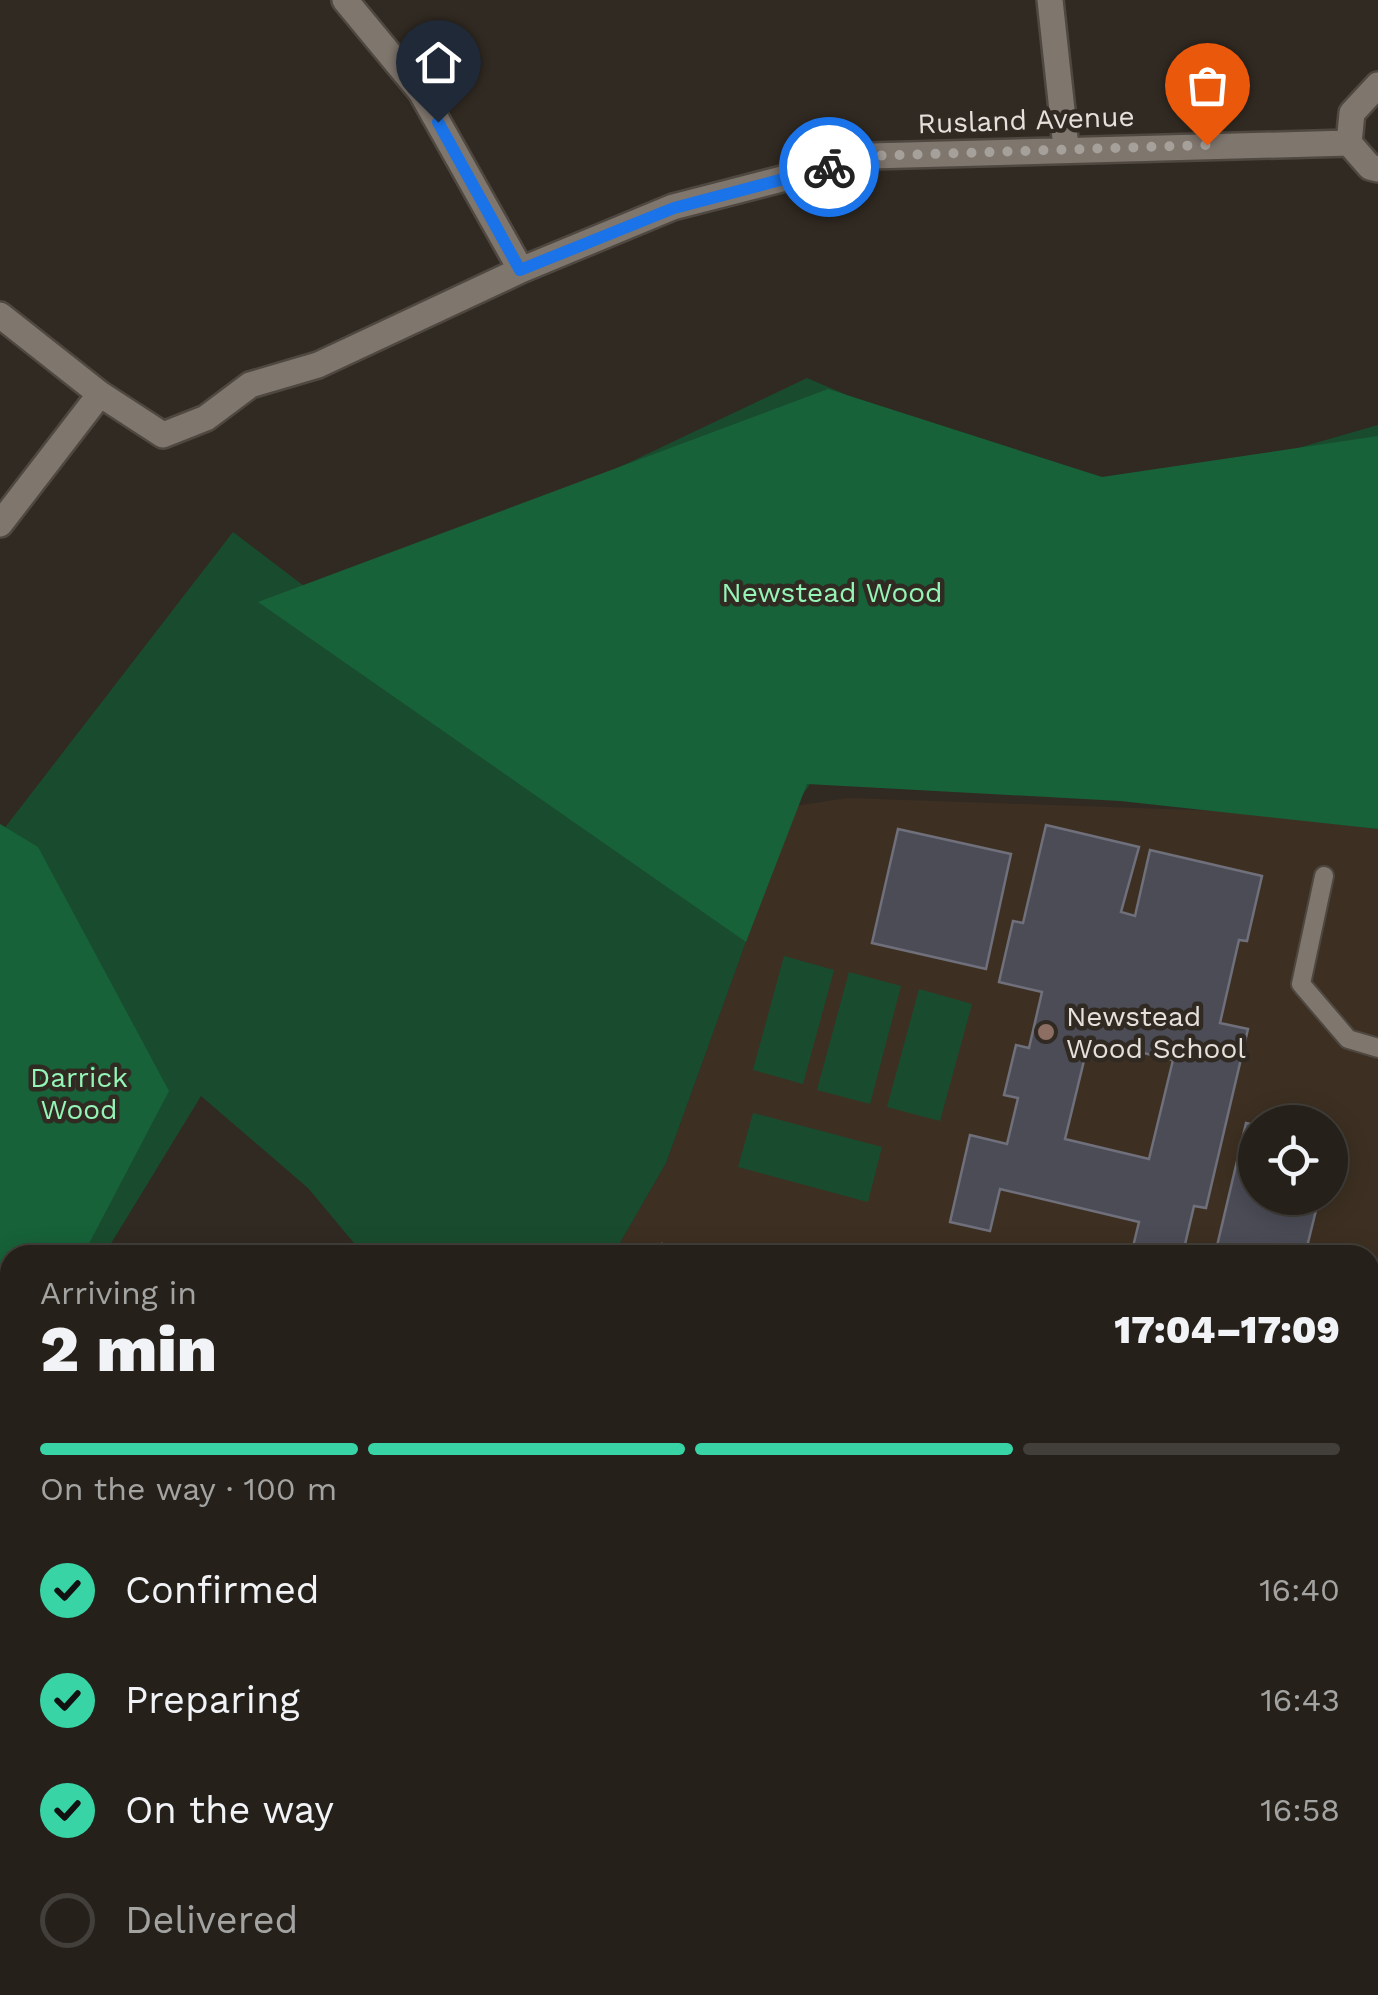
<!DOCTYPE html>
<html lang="en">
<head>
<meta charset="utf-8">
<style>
  :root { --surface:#25201a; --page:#2d2823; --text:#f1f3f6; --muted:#a3a3a2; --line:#423e39; --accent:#39d4a5 }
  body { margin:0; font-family:"Work Sans",sans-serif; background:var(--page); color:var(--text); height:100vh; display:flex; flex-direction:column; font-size:38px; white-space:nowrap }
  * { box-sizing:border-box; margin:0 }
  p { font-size:32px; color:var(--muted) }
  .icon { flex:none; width:55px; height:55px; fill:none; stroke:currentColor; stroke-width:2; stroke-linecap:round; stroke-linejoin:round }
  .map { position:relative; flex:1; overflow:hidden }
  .drawer { position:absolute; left:0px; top:1245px; width:1380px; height:750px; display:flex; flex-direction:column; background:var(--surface); border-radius:30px 30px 0 0; box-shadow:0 5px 25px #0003,0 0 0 2px var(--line) }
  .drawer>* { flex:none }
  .buttons { position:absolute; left:1238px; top:1105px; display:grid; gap:20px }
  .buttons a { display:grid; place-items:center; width:110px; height:110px; border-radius:50%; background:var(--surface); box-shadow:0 5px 25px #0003,0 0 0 2px var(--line); font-size:50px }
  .pin { position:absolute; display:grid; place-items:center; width:85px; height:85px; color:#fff; margin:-102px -42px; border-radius:50% 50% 50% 0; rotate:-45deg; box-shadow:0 0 10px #0007 }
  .pin .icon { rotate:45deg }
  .courier { position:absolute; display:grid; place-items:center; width:100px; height:100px; margin:-50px; border:8px solid #1a73e8; border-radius:50%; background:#fff; color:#222; box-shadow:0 2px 12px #0007 }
  .overview em { font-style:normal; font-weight:800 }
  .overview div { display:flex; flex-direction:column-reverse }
  .overview { display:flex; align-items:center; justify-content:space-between; height:170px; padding:0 40px }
  h1 { font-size:65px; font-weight:800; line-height:75px }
  .bar { display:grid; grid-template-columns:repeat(4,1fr); gap:15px 10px; align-content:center; height:120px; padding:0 40px }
  .bar i { height:12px; border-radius:8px; background:var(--line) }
  .bar .active { background:var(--accent) }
  .bar p { grid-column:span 4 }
  ol { padding:0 40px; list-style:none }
  li { display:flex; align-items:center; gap:30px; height:110px }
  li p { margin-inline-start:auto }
  li .icon { padding:10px; border-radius:50%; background:var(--accent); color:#111; stroke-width:4 }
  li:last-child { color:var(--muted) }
  li i { width:55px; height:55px; border:5px solid var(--line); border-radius:50% }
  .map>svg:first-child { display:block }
  .education { fill:#3d3022; fill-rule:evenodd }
  .green { fill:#194c2e }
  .forest { fill:#176239 }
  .building { fill:#4b4c56; stroke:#6f707b; stroke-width:2.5; fill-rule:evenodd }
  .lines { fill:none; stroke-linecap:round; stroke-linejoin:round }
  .lane-casing { stroke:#4e4841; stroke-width:22 }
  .street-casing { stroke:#4e4841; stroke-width:30 }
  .lane { stroke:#7f766e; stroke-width:18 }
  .street { stroke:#7f766e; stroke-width:25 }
  .done { stroke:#a6a09a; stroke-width:10; stroke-dasharray:0 18 }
  .route { stroke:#1a73e8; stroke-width:12 }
  .education-dot { fill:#8d6e63; stroke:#312a22; stroke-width:4 }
  .labels { text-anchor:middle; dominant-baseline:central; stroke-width:9; stroke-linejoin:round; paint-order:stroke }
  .street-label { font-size:28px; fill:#e5e0db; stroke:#312a22 }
  .park-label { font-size:28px; fill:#94f5b6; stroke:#312a22 }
  .poi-label { font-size:28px; fill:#e5e0db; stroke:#312a22; text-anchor:start }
</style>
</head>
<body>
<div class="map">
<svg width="1378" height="1995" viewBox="0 0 1378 1995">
  <rect width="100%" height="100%" fill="#312a22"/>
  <path class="education" d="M848,798l373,13 157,18v582l-8,-2v-154h-757l53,-92 129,-357zM1255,1122h75v76h-75z"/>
  <path class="green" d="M807,378l296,126 275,-79v379l-553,-42 -30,44 -129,357 -53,92h-249l-56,-67 -107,-92 -97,159h-94v154l-10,17v-592l233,-302 121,92 51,-55z
    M784,956l50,14 -31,114 -50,-14z
    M849,972l52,14 -31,118 -53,-14z
    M919,989l53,15 -32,117 -53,-14z
    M753,1113l129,34 -14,55 -130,-35z
    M0,1594l10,4v196l-10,-5z
    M1370,1646l8,3v346h-201l4,-10h189z
    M0,1814l10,5v166h329l19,10h-358z
    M426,1985h678l-4,10h-654z"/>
  <path class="forest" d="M828,389l274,88 276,-41v393l-258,-28 -313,-17 -61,158 -488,-340z
    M0,824l38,23 131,244 -86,164h-73v140l-10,19z
    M0,1814l10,5v121l-10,-5z
    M96,1985h243l19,10h-243z"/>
  <path class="building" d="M1046,825l93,22 -18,65 14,4 15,-66 112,26 -15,65 -8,-1 -19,83 28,6 -42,179 -12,-2 -11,47 7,2h-59l8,-33 -139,-33 -10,42 -40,-9 20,-87 37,9 11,-46 -14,-3 12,-50 13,3 13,-56 -43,-10 14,-61 10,2zM1089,1040l84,20 -24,99 -84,-20z
    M898,829l113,25 -25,115 -114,-26z
    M1246,1123l9,2v73h64l-14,57h-70l2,-5 -20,-4z
    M662,1244l49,11h-52z
    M10,1461v94l-10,-6v-71z"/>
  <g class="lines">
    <g class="lane-casing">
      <path id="lane" d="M1324,876l-23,108 47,55 30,9
        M1370,1342l8,-25
        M1370,1417l8,3"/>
    </g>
    <g class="street-casing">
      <path id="street" d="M345,0l76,92 100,178
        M1050,0l16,147
        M1378,85l-26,28 -3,30 21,24 8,2
        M0,315l100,79 63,41 43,-17 44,-33 68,-20 203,-95 152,-63 198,-51 478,-13
        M0,524l100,-130
        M1370,1567l8,-22"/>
    </g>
    <use href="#lane" class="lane"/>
    <use href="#street" class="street"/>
  </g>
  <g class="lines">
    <path class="done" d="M829,167l41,-11 337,-11"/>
    <path class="route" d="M438,122l82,148 154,-62 155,-41"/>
  </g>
  <circle class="education-dot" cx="1046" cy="1032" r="10"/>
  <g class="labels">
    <g class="street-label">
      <text transform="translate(1026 120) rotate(-2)">Rusland Avenue</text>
    </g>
    <g class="park-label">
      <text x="832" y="592">Newstead Wood</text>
      <text x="79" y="1077">Darrick<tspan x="79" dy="32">Wood</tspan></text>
    </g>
    <g class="poi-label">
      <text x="1066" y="1016">Newstead<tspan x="1066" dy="32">Wood School</tspan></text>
    </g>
  </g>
</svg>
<div class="buttons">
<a><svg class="icon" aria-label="locate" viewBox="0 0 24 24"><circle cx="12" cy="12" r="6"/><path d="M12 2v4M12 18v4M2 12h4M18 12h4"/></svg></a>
</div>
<div class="pin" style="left:1207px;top:145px;background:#ea580c"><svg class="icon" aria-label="bag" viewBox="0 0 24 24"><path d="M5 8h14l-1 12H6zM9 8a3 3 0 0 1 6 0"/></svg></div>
<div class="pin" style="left:438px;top:122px;background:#1f2937"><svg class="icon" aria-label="home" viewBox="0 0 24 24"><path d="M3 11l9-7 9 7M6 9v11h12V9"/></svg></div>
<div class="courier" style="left:829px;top:167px"><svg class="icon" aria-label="bike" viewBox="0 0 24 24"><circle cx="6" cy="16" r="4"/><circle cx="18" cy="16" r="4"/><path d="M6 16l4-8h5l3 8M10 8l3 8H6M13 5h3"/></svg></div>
<section class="drawer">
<div class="overview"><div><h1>2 min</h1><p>Arriving in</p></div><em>17:04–17:09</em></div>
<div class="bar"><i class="active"></i><i class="active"></i><i class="active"></i><i></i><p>On the way · 100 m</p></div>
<ol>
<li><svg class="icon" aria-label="check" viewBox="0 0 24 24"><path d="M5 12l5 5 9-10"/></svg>Confirmed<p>16:40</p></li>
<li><svg class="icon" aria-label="check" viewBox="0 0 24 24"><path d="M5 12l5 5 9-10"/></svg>Preparing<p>16:43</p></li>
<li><svg class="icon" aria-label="check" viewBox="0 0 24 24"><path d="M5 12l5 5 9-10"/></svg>On the way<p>16:58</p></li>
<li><i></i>Delivered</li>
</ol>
</section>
</div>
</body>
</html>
